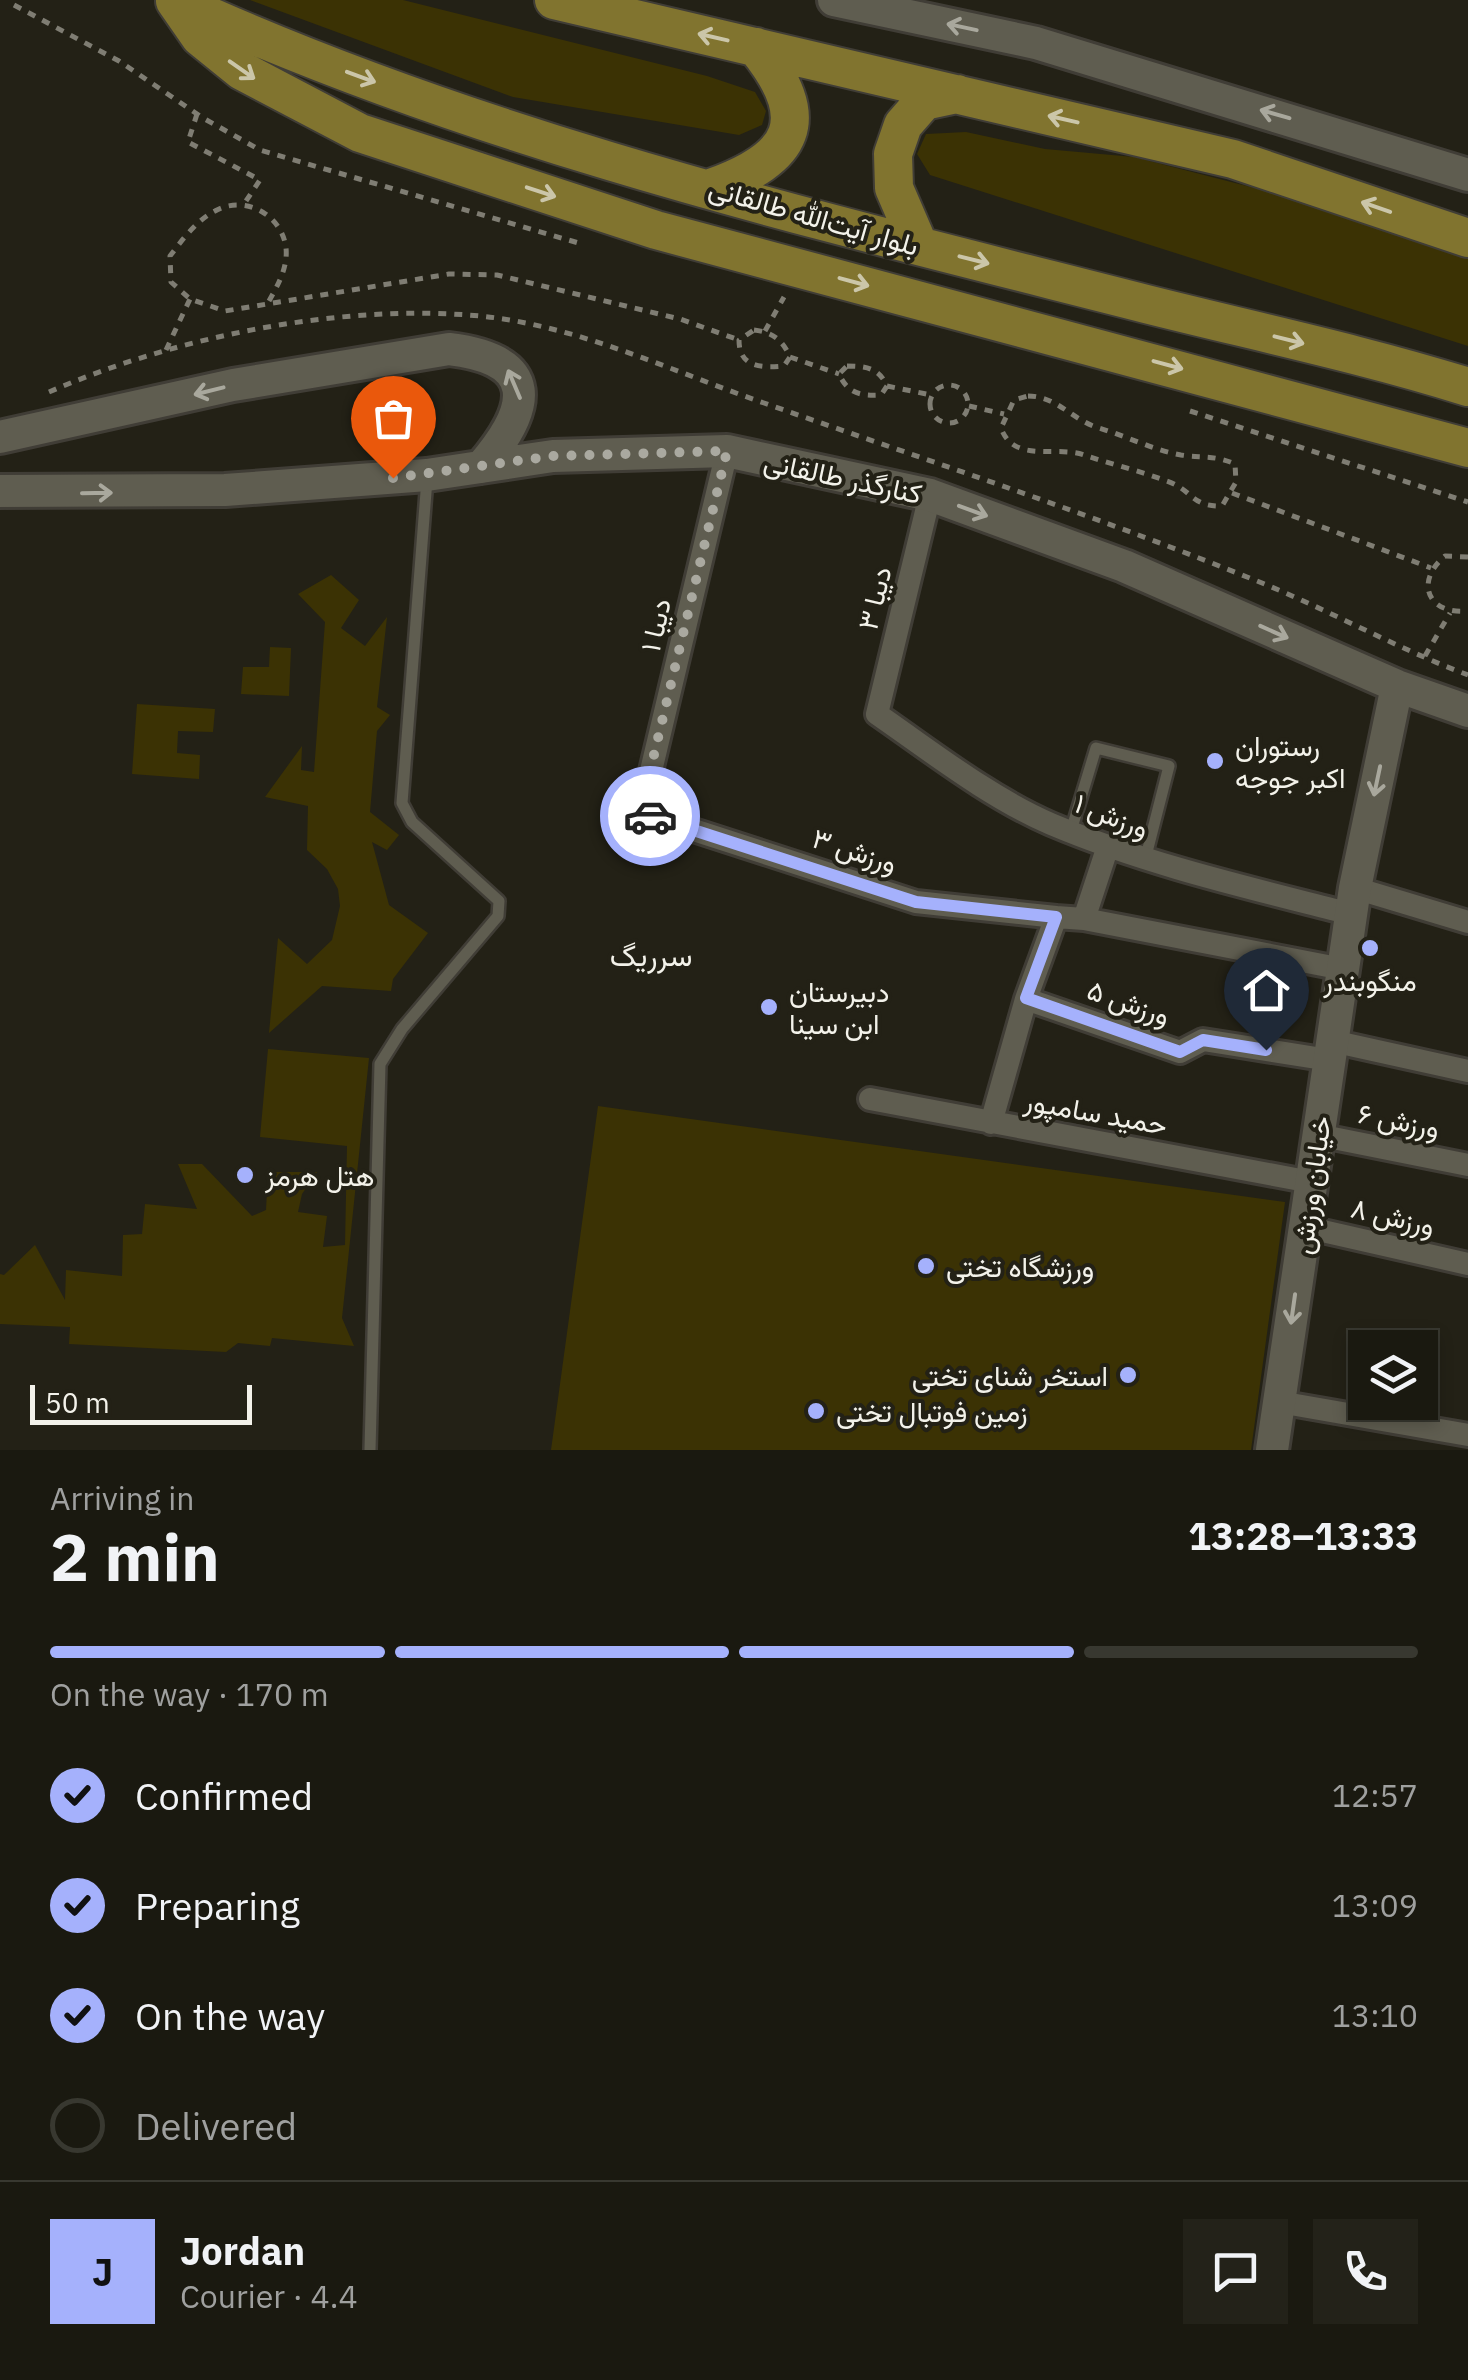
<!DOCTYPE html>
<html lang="en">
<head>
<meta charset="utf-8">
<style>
  :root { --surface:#1a1910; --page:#232219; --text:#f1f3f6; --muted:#9fa09f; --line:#383830; --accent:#a5b1fc }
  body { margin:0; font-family:"IBM Plex Sans",Vazirmatn,sans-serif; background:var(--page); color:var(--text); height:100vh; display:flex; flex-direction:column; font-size:38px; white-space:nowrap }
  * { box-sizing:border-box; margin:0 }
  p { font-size:32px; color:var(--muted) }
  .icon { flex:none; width:55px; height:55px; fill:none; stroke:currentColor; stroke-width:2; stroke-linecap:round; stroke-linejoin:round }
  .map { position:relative; height:1450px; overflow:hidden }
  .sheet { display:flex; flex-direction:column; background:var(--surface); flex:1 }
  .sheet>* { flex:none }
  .controls { position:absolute; left:1348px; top:1330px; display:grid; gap:20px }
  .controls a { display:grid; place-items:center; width:90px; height:90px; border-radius:0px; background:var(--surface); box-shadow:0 5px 15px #0003,0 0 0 2px var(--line); font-size:50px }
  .scale { position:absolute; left:30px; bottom:25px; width:222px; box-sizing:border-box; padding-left:10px; border:5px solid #f3f2ea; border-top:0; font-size:28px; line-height:35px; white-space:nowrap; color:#f3f2ea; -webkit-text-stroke:8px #232116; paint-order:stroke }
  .pin { position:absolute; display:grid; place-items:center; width:85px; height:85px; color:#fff; margin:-102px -42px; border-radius:50% 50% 50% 0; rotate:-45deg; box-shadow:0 0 10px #0007 }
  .pin .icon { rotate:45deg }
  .courier { position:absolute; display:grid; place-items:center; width:100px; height:100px; margin:-50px; border:8px solid #a5b1fc; border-radius:50%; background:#fff; color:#222; box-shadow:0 2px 12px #0007 }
  .headline em { font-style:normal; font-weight:800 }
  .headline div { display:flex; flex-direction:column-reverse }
  .headline { display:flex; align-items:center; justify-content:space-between; height:170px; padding:0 50px }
  h1 { font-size:65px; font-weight:800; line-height:75px }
  .bar { display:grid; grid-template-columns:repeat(4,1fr); gap:15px 10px; align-content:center; height:120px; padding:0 50px }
  .bar i { height:12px; border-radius:8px; background:var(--line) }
  .bar .current { background:var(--accent) }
  .bar p { grid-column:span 4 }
  .line { display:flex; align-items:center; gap:25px; padding:0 50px; border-top:2px solid var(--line) }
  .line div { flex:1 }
  .round { display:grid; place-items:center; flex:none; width:105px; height:105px; border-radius:0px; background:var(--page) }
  ol { padding:0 50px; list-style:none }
  li { display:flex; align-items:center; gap:30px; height:110px }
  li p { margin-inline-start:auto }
  li .icon { padding:10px; border-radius:50%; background:var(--accent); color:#111; stroke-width:4 }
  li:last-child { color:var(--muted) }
  li i { width:55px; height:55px; border:5px solid var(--line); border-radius:50% }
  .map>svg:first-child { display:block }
  .green { fill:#3b3204 }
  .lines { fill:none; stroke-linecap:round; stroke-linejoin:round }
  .lane-casing { stroke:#403d36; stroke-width:16 }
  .street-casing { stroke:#403d36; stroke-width:28 }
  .secondary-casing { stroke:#403d36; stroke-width:38 }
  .primary-casing { stroke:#403d36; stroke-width:42 }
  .path { stroke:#7f7d73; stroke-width:5; stroke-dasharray:8 8; stroke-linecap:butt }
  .lane { stroke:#5f5d50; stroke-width:11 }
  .street { stroke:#5f5d50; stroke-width:22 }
  .secondary { stroke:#5f5d50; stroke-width:32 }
  .primary { stroke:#81742f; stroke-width:38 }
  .oneway { stroke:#a9a89d }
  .oneway2 { stroke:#cbc6a9 }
  .done { stroke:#aaa9a0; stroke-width:10; stroke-dasharray:0 18 }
  .route { stroke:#a5b1fc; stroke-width:12 }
  .poi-dot { fill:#a5b1fc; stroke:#232116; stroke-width:4 }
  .labels { text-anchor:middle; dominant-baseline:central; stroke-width:8; stroke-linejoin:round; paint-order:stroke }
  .street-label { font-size:28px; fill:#f3f2ea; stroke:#232116 }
  .poi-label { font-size:28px; fill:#f3f2ea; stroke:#232116; text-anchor:start }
  .neighbourhood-label { font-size:30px; fill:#f3f2ea; stroke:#232116 }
</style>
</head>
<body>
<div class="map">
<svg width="1468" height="1450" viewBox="0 0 1468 1450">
  <rect width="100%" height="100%" fill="#232116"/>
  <path class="green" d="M250,0h153l304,76 48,16 11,19 -4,14 -23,10 -226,-38z
    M966,132l79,17 89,8 202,52 132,50v87l-538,-171 -13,-21 9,-20z
    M331,575l28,25 -18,28 24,18 22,-29 -10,90 13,8 -13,16 -7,81 29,23 -12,15 -15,-8 17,63 39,28 -35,46 -2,12 -69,-5 -53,47 9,-95 29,26 25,-24 8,-34 -2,-17 -11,-20 -20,-19 1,-44 -43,-9 37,-51 -1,24 13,2 11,-150 -27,-28z
    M270,647l21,1 -2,48 -48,-2 2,-27h26z
    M137,704l78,5 -2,23 -35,-1 -1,22 23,2 -1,24 -67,-5z
    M268,1049l101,9 -27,260 12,28 -82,-8 -2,8 -32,-3 -12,9 -157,-8 1,-17 -70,-3v-50l4,1 31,-30 30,55 1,-30 56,6 1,-41 19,-1 3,-30 52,5 -19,-45h24l50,52 14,-6 2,-38h49l-15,22 -4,18 29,4 -4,31 22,-2 2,-99 -87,-9z
    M598,1106l687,96 -34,248h-700z"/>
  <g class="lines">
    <g class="lane-casing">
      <path id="lane" d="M1071,831l25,-83 73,18 -24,94
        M370,1450l10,-386 22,-35 96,-113 1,-15 -87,-79 -10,-19 25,-324"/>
    </g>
    <g class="street-casing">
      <path id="street" d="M727,451l-86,362 275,89 140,15
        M930,495l-53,219c55,38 112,83 174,110 97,41 199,64 300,90
        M1355,888l113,34
        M1084,919l259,50
        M1026,999l154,53 23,-12 126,20
        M1332,1041l136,30
        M870,1099l441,83
        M991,1123l35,-124 30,-82 28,2 24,-73
        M1318,1135l150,30
        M1305,1227l163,37
        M1279,1402l189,33"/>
    </g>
    <g class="secondary-casing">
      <path id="secondary" d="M834,0l202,43 432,132
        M0,437l233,-52 216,-36c92,11 83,59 32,118
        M0,491l225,-1 202,-15 126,-19 174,-5 203,44 194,71 273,120 71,25
        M1272,1450l83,-562 42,-202"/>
    </g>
    <g class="primary-casing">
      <path id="primary" d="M554,0l679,159 235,79
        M175,1l25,36 42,34 118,62 296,97 812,218
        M180,3c307,140 641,218 966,301 107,27 217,50 322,83
        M711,188c84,-30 104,-68 45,-141
        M919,246l-25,-58 -1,-34 10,-29 21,-24 33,-7"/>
    </g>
    <path class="path" d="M14,5l105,56 84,57 57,32 322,94
      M197,114l-9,28 72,38 -16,24
      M269,301c9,-16 19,-34 17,-53 -4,-33 -41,-54 -71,-37 -18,9 -33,29 -45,45l1,26 19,17 35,12 224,-37 48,1 183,44 59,21
      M754,330c18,2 29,10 36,27l-6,9c-22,2 -45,2 -45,-26z
      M765,331l19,-34
      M166,350l24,-51
      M790,357l49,17
      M847,366c19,0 32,2 40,20l-6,9c-20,1 -33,-1 -42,-21z
      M930 404a19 19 0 1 1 38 0a19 19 0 1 1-38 0Z
      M887,386l44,9
      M49,392c124,-54 283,-87 419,-77 103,7 200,55 296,88 162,57 324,110 483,174 75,29 146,70 221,98
      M1028,396c29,0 44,24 71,32 27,8 54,22 82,27 21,3 34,0 54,9l1,18 -14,24c-31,1 -29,-16 -55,-25 -27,-10 -56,-17 -83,-26 -28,-10 -70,9 -83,-27l13,-28z
      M969,406l35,8
      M1190,411l278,91
      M1232,493l199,75
      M1468,557l-23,-1c-31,26 -17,59 23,55
      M1425,656l25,-43"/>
    <use href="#lane" class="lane"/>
    <use href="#street" class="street"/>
    <use href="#secondary" class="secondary"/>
    <use href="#primary" class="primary"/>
  </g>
  <defs><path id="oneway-shaft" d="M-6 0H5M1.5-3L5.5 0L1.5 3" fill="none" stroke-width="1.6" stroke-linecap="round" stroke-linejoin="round" transform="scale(2.5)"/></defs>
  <g class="oneway">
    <use href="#oneway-shaft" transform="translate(962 27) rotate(-168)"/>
    <use href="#oneway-shaft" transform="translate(1275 114) rotate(-164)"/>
    <use href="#oneway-shaft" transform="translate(514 384) rotate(-113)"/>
    <use href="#oneway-shaft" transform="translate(209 391) rotate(166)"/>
    <use href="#oneway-shaft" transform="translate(97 493) rotate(-1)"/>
    <use href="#oneway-shaft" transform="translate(973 511) rotate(20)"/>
    <use href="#oneway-shaft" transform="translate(1274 632) rotate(24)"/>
    <use href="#oneway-shaft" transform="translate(1377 781) rotate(102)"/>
    <use href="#oneway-shaft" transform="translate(1293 1309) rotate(98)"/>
  </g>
  <g class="oneway2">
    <use href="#oneway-shaft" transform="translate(713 37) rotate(-167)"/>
    <use href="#oneway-shaft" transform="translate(242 70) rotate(35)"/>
    <use href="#oneway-shaft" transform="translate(361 77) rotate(20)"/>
    <use href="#oneway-shaft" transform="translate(1063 119) rotate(-167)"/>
    <use href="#oneway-shaft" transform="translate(541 192) rotate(18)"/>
    <use href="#oneway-shaft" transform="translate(1376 207) rotate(-161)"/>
    <use href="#oneway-shaft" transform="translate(974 260) rotate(14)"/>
    <use href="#oneway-shaft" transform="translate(854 282) rotate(15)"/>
    <use href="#oneway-shaft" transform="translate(1289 340) rotate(14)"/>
    <use href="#oneway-shaft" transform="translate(1168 365) rotate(15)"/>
  </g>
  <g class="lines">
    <path class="done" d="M393,478l160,-22 174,-5 -87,362 10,3"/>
    <path class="route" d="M650,816l266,86 140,15 -30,81 154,54 23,-12 63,10"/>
  </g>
  <g class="poi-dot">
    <circle cx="1215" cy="761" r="10"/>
    <circle cx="1370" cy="948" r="10"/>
    <circle cx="769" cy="1007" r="10"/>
    <circle cx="245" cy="1175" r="10"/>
    <circle cx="926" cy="1266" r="10"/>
    <circle cx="1128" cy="1375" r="10"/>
    <circle cx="816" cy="1411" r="10"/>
  </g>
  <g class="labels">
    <g class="street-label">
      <text transform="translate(814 216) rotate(16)">بلوار آیت‌الله طالقانی</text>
      <text transform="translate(843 477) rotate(12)">کنارگذر طالقانی</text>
      <text transform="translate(874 598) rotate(-76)">دیبا ۳</text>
      <text transform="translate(655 625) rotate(-77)">دیبا ۱</text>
      <text transform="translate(1112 815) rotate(21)">ورزش ۱</text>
      <text transform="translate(855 850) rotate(18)">ورزش ۳</text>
      <text transform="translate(1129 1002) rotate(19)">ورزش ۵</text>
      <text transform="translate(1096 1112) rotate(10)">حمید سامپور</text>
      <text transform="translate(1399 1120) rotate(11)">ورزش ۶</text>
      <text transform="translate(1311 1185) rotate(-82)">خیابان ورزش</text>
      <text transform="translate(1393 1216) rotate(13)">ورزش ۸</text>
    </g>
    <g class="poi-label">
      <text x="1235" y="745">رستوران<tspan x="1235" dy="32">اکبر جوجه</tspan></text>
      <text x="1370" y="980" text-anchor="middle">منگوبندر</text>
      <text x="789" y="991">دبیرستان<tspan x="789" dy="32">ابن سینا</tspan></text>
      <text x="265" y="1175">هتل هرمز</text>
      <text x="946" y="1266">ورزشگاه تختی</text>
      <text x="1108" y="1375" text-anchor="end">استخر شنای تختی</text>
      <text x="836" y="1411">زمین فوتبال تختی</text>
    </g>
    <g class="neighbourhood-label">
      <text x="651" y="954">سرریگ</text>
    </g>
  </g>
</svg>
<div class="controls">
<a><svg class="icon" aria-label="layers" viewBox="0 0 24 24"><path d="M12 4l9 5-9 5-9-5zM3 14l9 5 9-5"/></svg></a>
</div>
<div class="scale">50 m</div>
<div class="pin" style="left:393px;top:478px;background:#ea580c"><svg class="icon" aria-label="bag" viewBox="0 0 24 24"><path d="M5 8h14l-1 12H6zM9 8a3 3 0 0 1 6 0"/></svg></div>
<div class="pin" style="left:1266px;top:1050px;background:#1f2937"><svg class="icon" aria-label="home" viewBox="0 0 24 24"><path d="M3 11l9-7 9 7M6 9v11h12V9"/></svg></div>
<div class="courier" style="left:650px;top:816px"><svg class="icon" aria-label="car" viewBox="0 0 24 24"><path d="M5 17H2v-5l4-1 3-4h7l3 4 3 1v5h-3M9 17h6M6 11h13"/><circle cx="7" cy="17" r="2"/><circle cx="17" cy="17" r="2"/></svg></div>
</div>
<section class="sheet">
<div class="headline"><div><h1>2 min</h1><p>Arriving in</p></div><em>13:28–13:33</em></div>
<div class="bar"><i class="current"></i><i class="current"></i><i class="current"></i><i></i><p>On the way · 170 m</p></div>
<ol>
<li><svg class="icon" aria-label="check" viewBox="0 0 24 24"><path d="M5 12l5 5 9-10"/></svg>Confirmed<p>12:57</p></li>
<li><svg class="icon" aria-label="check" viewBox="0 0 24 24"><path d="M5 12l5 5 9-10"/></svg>Preparing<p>13:09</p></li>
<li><svg class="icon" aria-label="check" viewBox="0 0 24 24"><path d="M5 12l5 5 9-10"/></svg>On the way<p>13:10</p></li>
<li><i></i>Delivered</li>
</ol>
<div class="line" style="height:180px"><b class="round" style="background:var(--accent);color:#111">J</b><div><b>Jordan</b><p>Courier · 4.4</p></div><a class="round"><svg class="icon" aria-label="chat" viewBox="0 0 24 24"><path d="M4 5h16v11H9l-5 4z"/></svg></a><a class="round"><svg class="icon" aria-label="phone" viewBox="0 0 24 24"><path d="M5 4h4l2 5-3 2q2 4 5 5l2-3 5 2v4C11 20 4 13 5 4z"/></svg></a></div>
</section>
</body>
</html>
